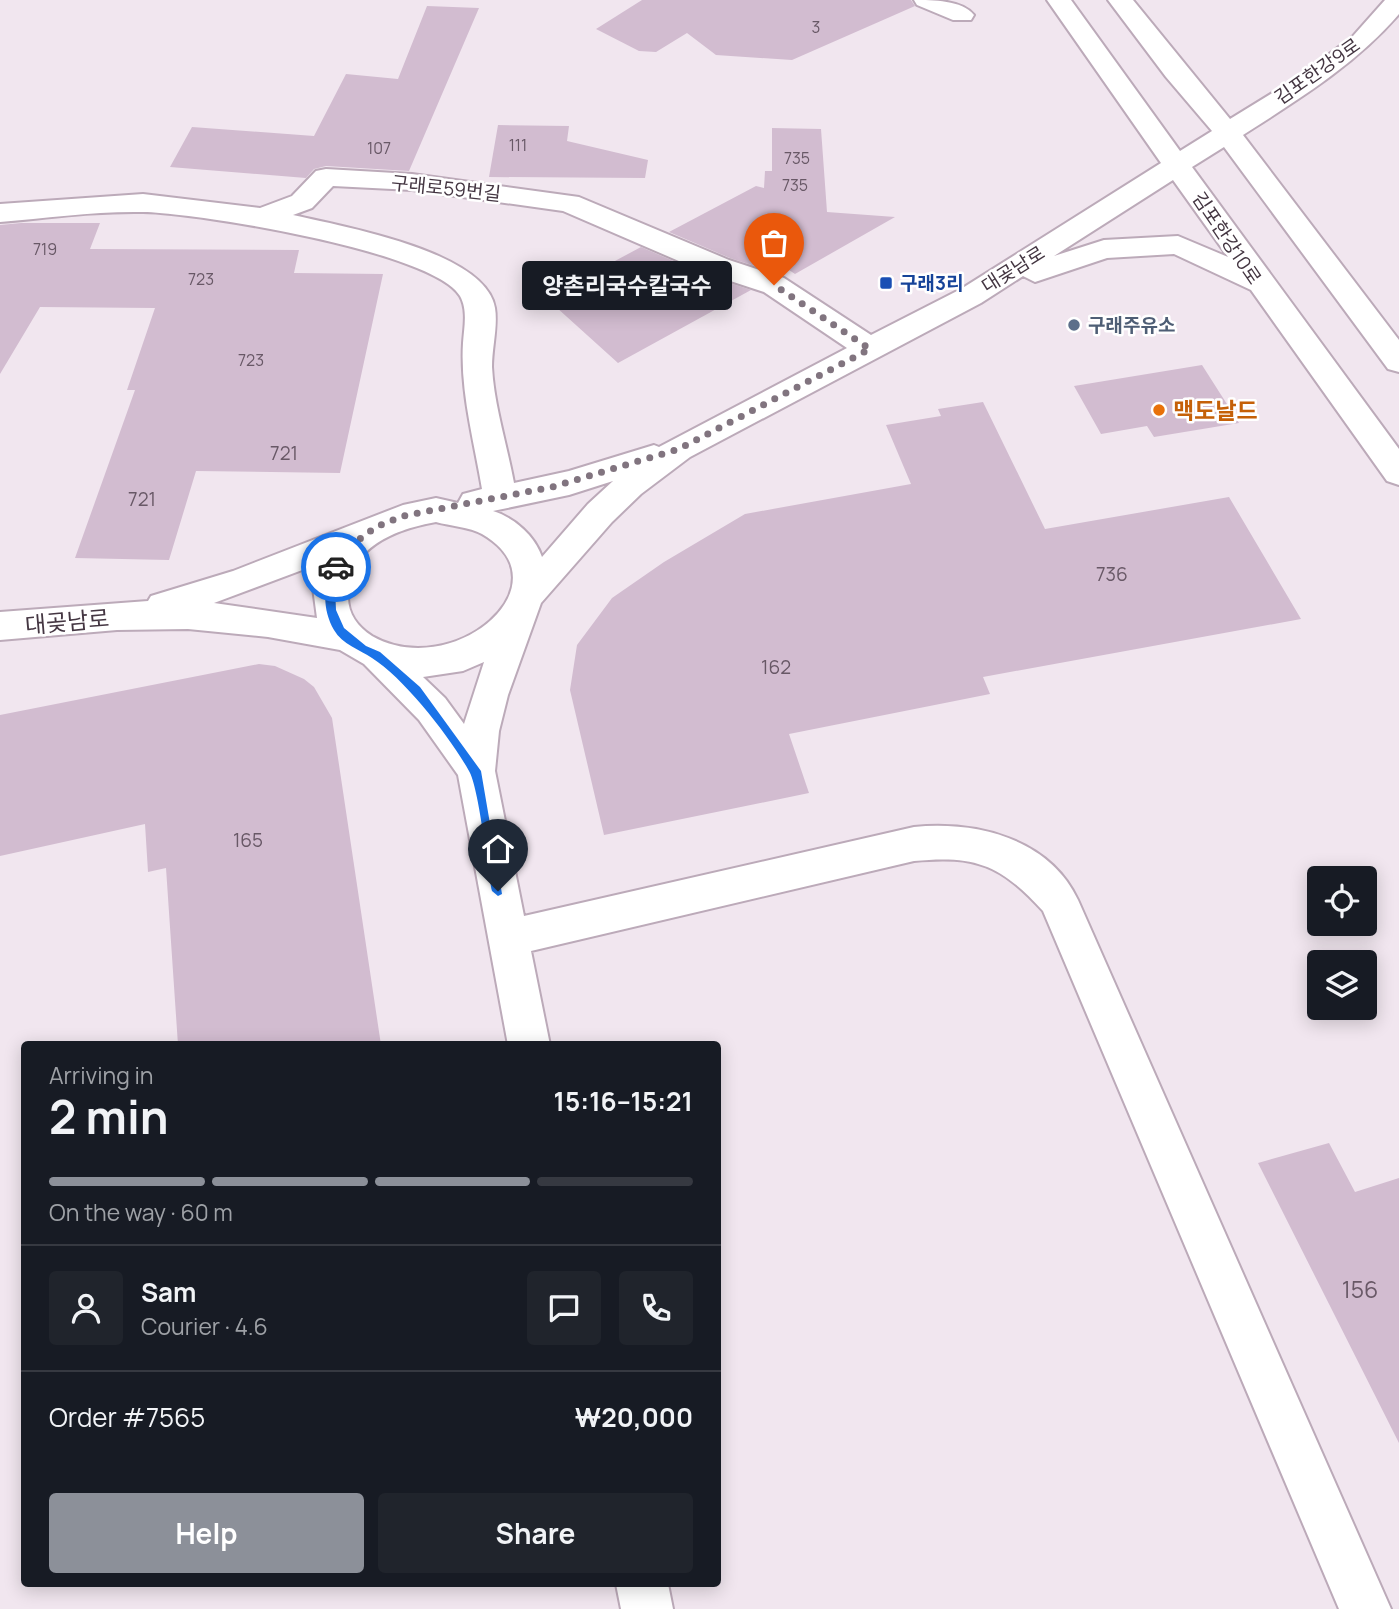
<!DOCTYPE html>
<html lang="en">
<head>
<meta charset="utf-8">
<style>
  :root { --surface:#171b24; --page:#20242c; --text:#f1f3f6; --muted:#9ea1a6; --line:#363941; --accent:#8c9099 }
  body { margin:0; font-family:Manrope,"Noto Sans KR",sans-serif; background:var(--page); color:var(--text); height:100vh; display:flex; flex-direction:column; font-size:26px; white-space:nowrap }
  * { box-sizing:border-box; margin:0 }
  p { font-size:23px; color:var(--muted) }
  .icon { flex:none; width:38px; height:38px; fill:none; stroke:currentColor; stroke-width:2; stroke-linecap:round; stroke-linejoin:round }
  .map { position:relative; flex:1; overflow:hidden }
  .panel { position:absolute; left:21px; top:1041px; width:700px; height:546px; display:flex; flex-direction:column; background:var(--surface); border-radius:7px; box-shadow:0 4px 18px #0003 }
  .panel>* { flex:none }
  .buttons { position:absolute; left:1307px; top:866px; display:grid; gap:14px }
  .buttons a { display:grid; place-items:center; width:70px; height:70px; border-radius:7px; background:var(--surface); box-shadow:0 4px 18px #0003; font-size:35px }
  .pin { position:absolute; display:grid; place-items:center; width:60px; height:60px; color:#fff; margin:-72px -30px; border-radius:50% 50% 50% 0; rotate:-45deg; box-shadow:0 0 7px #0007 }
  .pin .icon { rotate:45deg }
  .courier { position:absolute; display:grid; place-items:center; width:70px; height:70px; margin:-35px; border:5px solid #1a73e8; border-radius:50%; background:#fff; color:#222; box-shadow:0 2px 9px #0007 }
  .bubble { position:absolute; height:49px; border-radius:7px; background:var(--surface); box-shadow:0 4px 18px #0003; font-size:23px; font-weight:700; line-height:49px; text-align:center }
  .summary em { font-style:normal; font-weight:700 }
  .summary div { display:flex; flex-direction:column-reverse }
  .summary { display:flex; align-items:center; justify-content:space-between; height:119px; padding:0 28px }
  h1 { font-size:46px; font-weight:700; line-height:52px }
  .bar { display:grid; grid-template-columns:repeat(4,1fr); gap:10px 7px; align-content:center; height:84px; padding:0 28px }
  .bar i { height:9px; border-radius:5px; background:var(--line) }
  .bar .current { background:var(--accent) }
  .bar p { grid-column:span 4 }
  .line { display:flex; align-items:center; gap:18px; padding:0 28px; border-top:2px solid var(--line) }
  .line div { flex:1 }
  .round { display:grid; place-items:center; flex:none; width:74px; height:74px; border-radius:7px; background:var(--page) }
  .button { display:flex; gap:14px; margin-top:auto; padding:14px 28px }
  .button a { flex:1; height:80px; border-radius:7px; background:var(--accent); color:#fff; font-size:28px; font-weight:700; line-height:80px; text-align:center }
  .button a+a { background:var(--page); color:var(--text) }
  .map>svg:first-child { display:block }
  .building { fill:#d2bcd0 }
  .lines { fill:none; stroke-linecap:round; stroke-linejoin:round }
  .minor-casing { stroke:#bcaab9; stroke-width:4 }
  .minor { fill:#fff; fill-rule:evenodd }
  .route { fill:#1a73e8 }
  .done { stroke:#81747f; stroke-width:7; stroke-dasharray:0 12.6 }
  .transit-dot { fill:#1a4fb4; stroke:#fff; stroke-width:2.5 }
  .service-dot { fill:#5c6f8a; stroke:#fff; stroke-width:2.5 }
  .food-dot { fill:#e8710a; stroke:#fff; stroke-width:2.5 }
  .labels { text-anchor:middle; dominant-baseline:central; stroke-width:5; stroke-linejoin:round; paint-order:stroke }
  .far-number-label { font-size:16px; fill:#685866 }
  .far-street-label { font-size:19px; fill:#443642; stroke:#fff }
  .far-transit-label { font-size:19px; font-weight:bold; fill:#164399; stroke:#fff; text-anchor:start }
  .far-service-label { font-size:19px; font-weight:bold; fill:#4e5e75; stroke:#fff; text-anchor:start }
  .number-label { font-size:19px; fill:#685866 }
  .food-label { font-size:23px; font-weight:bold; fill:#c56008; stroke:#fff; text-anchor:start }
  .street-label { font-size:23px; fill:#443642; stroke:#fff }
  .near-number-label { font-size:23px; fill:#685866 }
</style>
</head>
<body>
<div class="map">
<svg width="1399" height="1609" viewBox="0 0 1399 1609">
  <rect width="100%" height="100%" fill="#f1e6ef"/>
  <path class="building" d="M642,0h269l4,6 -123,54 -76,-5 -29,-22 -31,19 -17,-1 -43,-22z
    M427,6l52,2 -70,163 -83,-5 -12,3 -8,9 -136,-11 22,-40 122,9 32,-62 52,5z
    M498,125l71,1 -2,15 81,19 -3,18 -156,-1z
    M772,128l49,1 6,83 68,5 -100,57 -6,-4 -9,4 -50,-16 -61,-26 87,-46 8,2 1,-17h7z
    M21,223h79l-10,26 209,1 -5,23 89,1 -43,199 -144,-2 -27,89 -94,-2 60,-168h-8l28,-82 -115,-1 -40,67v-149z
    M641,247l67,29 43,14 -133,73 -72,-65z
    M1202,365l37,58 -85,14 -7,-11 -46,8 -27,-48z
    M983,402l62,127 184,-32 72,122 -318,58 7,17 -201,40 20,59 -205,42 -34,-145 7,-45 35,-47 52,-36 81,-48 166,-30 -25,-59 55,-9 -3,-7z
    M259,664l16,2 29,13 10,8 18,31 49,327h-203l-12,-177 -18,4 -3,-48 -145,32v-141z
    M1329,1143l26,49 44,-14v265l-141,-280z"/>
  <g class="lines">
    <g class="minor-casing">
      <path id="minor" d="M914,0c19,0 48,0 60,15l-3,5h-18l-36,-15z
        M1047,0h24l109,151 32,-20 -46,-54 -58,-77h25l97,119 70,-43 53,-40 32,-36h14v14c-44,51 -100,85 -156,121l156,205v32l-11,-3 -164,-222 -32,20 207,282v36l-12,-4 -136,-191 -77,-36 -67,4 -72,24 -12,-6 -42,27 -291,154 -49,37 -29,28 -71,81 -33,92 -9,36 -4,40 29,145 390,-89c62,-6 135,11 164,73l313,709h-52l-296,-698c-42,-46 -67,-56 -129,-50l-383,90 19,94h-42l-50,-270 -39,-55 -55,-56 -24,-14 -72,-13 -80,-8 -71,1 -117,10v-28l148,-11 3,-5 82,-25 170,-66 33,-7 22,5 5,-9 19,-5c-8,-48 -22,-98 -19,-146 1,-15 5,-33 -3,-47 -27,-45 -262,-83 -317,-84 -47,-1 -96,6 -143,10v-18l143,-10 117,14 32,-12 24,-25 10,-2 86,5 167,23 150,63 55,18 87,57 90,-46 200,-126zM1173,180l55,77 -50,-21 -74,4 -50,16zM333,186l79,4 151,21 146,63 55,18 83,56 -188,99 -5,-2 -85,26 -55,12c-7,-38 -20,-78 -22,-116 0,-20 6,-41 3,-59 -9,-57 -155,-82 -202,-93l19,-7zM613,481l-25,23 -46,53c-7,-21 -27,-39 -49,-46l76,-16zM436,522c14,4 34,5 46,12 87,50 -29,148 -110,102 -14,-9 -24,-22 -24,-39 -2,-49 48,-68 88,-75zM321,563l-8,25 4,30 -103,-15zM484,662l-20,62 -19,-26 -22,-21 40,-6z
        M616,1584h52l5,25h-52z"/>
    </g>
    <use href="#minor" class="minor"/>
  </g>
  <path class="route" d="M333,564l8,3 -6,20 1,23 8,18 22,18 14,6 40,35 61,84 21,123 -4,2 -6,-5c-5,-25 -13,-103 -23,-120 -19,-34 -65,-93 -97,-113 -12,-8 -30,-14 -38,-28 -12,-21 -11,-44 -1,-66z"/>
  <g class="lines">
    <path class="done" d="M336,567l17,-23 23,-17 27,-11 149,-29 127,-38 191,-100 -96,-64"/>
  </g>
  <rect class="transit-dot" x="879" y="276" width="14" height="14" rx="3.5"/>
  <circle class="service-dot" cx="1074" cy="325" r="7"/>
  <circle class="food-dot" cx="1159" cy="410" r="7"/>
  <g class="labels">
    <g class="far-number-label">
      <text x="816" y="27">3</text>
      <text x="518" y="145">111</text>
      <text x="379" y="148">107</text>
      <text x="797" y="158">735</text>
      <text x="795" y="185">735</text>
      <text x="45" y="249">719</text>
      <text x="201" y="279">723</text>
      <text x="251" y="360">723</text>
    </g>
    <g class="far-street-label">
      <text transform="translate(1317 71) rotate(-35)">김포한강9로</text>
      <text transform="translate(446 188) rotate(6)">구래로59번길</text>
      <text transform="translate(1227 238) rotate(56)">김포한강10로</text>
      <text transform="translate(1013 269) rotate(-32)">대곶남로</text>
    </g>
    <g class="far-transit-label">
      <text x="900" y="283">구래3리</text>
    </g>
    <g class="far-service-label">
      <text x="1088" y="325">구래주유소</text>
    </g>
    <g class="number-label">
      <text x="284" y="453">721</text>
      <text x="142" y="499">721</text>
      <text x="1112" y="574">736</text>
      <text x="776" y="667">162</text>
      <text x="248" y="840">165</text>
    </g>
    <g class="food-label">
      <text x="1173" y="410">맥도날드</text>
    </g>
    <g class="street-label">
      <text transform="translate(67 621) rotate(-5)">대곶남로</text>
    </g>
    <g class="near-number-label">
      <text x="1360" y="1289">156</text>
    </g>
  </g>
</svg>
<div class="buttons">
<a><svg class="icon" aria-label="locate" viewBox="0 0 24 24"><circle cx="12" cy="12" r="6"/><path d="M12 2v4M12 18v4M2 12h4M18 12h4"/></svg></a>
<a><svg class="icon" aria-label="layers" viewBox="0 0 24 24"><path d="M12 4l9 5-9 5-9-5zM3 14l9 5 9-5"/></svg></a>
</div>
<div class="pin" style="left:774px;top:285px;background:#ea580c"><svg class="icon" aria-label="bag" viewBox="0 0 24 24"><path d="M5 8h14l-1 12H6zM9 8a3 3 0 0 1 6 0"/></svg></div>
<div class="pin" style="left:498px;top:891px;background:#1f2937"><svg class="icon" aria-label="home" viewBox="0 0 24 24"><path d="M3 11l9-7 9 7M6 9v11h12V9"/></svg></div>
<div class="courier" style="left:336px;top:567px"><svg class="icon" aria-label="car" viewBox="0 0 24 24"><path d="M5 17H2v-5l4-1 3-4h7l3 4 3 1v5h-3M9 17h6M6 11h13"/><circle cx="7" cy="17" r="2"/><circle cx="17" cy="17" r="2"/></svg></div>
<div class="bubble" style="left:522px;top:261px;width:210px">양촌리국수칼국수</div>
<section class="panel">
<div class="summary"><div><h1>2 min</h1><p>Arriving in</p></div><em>15:16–15:21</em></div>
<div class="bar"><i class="current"></i><i class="current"></i><i class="current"></i><i></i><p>On the way · 60 m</p></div>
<div class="line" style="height:126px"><a class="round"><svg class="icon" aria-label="person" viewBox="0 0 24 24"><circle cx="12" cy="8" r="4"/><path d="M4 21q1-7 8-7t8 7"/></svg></a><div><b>Sam</b><p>Courier · 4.6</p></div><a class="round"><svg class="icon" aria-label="chat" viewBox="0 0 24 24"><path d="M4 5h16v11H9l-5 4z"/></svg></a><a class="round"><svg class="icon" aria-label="phone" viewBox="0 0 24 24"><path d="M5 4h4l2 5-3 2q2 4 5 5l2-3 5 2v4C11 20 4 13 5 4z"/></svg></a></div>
<div class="line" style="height:91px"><div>Order #7565</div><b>₩20,000</b></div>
<div class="button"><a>Help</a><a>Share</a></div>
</section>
</div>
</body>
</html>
